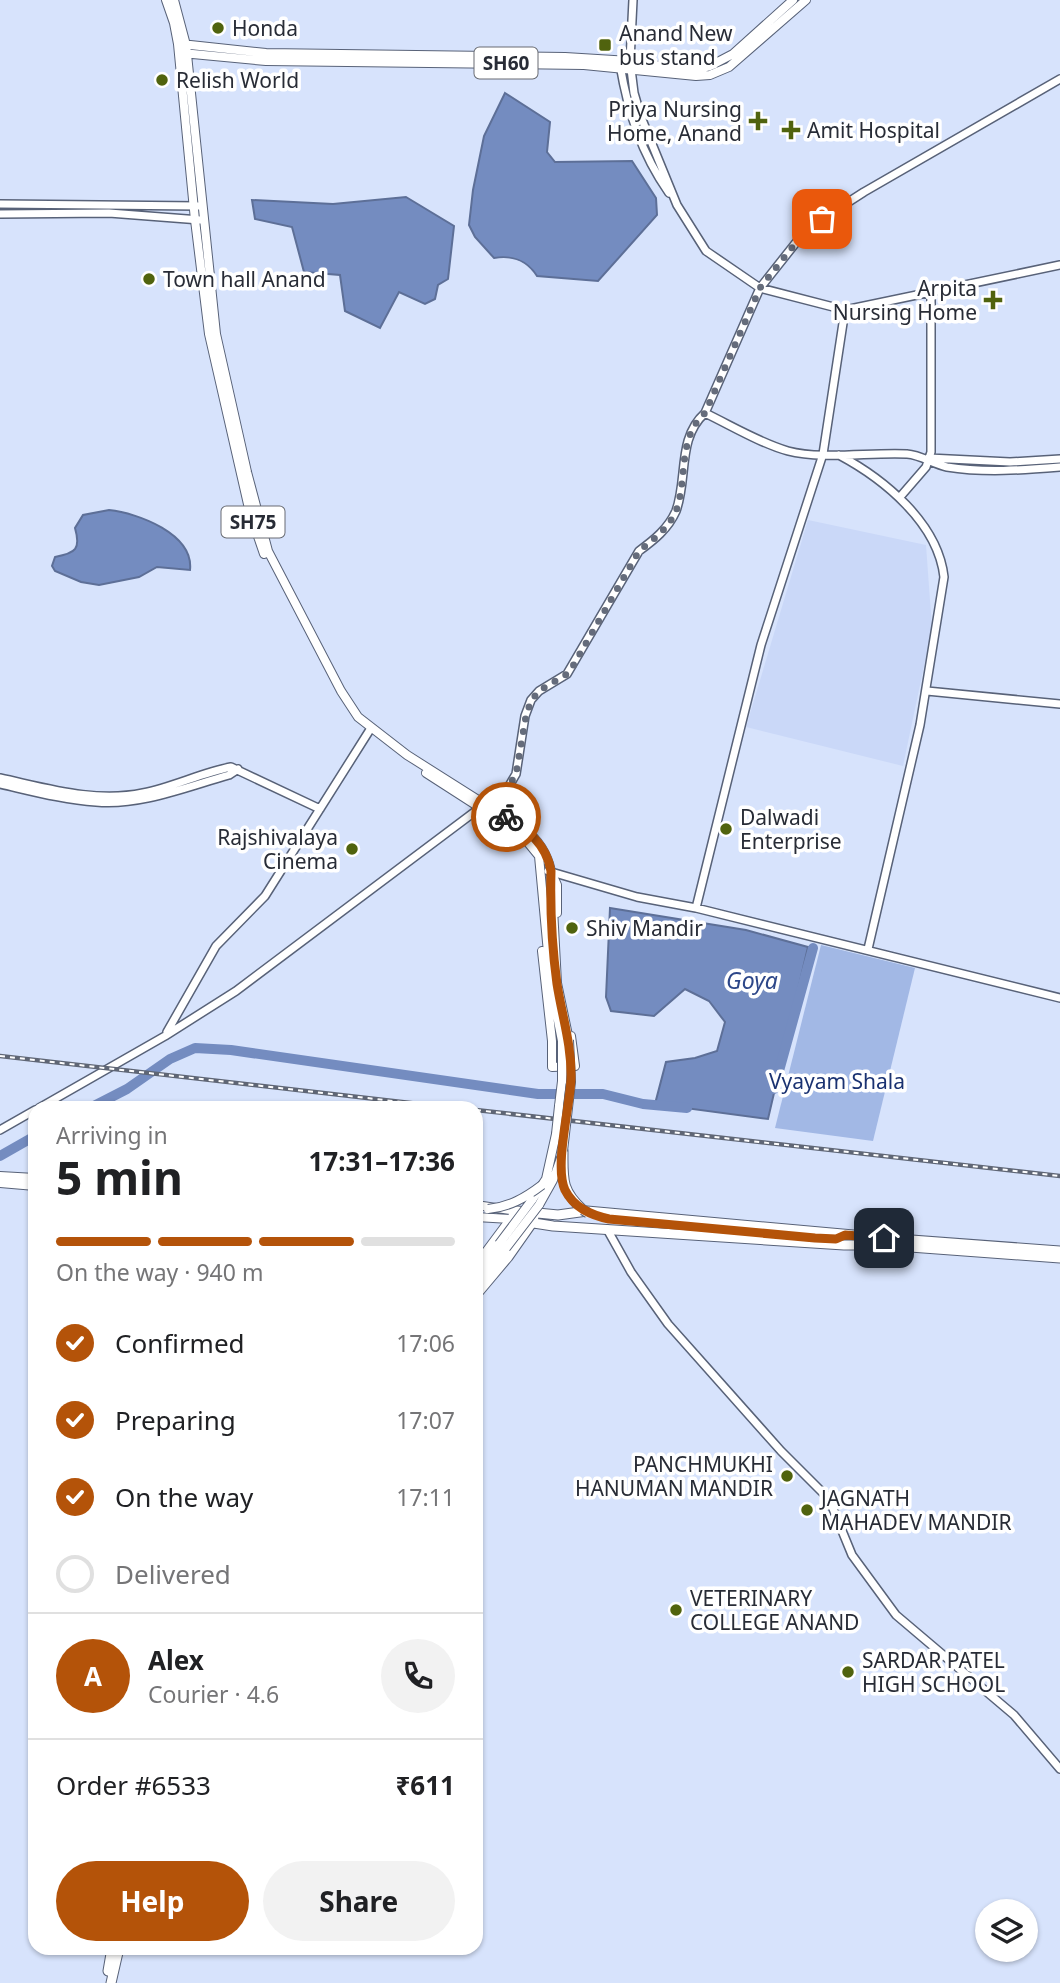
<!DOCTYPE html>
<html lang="en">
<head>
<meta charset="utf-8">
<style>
  :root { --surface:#fff; --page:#f2f2f2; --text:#202124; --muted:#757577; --line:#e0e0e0; --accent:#b45309 }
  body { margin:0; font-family:"Noto Sans",sans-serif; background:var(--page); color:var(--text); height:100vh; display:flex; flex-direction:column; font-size:26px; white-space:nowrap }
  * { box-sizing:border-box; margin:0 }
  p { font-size:23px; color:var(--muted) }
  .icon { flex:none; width:38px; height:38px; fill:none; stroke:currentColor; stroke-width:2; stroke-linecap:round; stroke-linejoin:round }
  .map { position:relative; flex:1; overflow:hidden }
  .details { position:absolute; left:28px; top:1101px; width:455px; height:854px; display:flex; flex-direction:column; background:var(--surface); border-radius:21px; box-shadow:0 2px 5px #0004 }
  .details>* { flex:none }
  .fabs { position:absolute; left:975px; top:1899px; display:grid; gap:14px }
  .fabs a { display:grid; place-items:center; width:63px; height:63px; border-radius:50%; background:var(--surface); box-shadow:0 2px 5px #0004; font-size:35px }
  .pin { position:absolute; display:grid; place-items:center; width:60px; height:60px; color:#fff; margin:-30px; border-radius:14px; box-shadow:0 4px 10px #0006 }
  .courier { position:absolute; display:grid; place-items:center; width:70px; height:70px; margin:-35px; border:5px solid #b45309; border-radius:50%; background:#fff; color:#222; box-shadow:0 2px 9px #0007 }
  .headline em { font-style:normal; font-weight:700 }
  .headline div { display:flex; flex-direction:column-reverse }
  .headline { display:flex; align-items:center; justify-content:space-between; height:119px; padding:0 28px }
  h1 { font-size:46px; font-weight:700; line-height:52px }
  .bar { display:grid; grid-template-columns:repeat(4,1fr); gap:10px 7px; align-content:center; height:84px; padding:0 28px }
  .bar i { height:9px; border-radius:5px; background:var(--line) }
  .bar .active { background:var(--accent) }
  .bar p { grid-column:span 4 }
  .line { display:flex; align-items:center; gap:18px; padding:0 28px; border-top:2px solid var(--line) }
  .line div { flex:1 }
  .round { display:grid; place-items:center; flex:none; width:74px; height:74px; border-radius:37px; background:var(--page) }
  ol { padding:0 28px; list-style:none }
  li { display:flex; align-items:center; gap:21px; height:77px }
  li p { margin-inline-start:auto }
  li .icon { padding:7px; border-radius:50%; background:var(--accent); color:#fff; stroke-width:4 }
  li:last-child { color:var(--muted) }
  li i { width:38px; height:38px; border:4px solid var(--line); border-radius:50% }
  .button { display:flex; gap:14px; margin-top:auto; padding:14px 28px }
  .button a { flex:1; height:80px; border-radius:42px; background:var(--accent); color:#fff; font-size:28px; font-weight:700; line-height:80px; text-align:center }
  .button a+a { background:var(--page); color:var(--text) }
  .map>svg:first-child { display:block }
  .built { fill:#cad8f8 }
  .green { fill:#a2b8e5 }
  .water { fill:#748cc0; stroke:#5d6f97; stroke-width:2 }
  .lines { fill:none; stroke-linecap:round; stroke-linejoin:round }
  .river { stroke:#748cc0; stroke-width:10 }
  .secondary-casing { stroke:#586278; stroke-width:10 }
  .primary-casing { stroke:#586278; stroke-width:10 }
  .highway-casing { stroke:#586278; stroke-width:11 }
  .secondary { stroke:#fff; stroke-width:7 }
  .primary { stroke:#fff; stroke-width:8 }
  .highway { stroke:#fff; stroke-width:9 }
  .rail-casing { stroke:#5f6675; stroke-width:4.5 }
  .rail { stroke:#fff; stroke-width:2; stroke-dasharray:5; stroke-linecap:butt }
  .primary-bridge-casing { stroke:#586278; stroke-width:10; stroke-linecap:butt }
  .highway-bridge-casing { stroke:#586278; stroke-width:11; stroke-linecap:butt }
  .primary-bridge { stroke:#fff; stroke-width:8 }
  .highway-bridge { stroke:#fff; stroke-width:9 }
  .done { stroke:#656c7b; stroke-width:7; stroke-dasharray:0 12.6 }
  .route { stroke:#b45309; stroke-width:9 }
  .poi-dot { fill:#50630e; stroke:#fff; stroke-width:2.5 }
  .labels { text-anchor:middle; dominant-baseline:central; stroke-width:7; stroke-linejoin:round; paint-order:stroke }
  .shield { fill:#fff; stroke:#686b72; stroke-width:2 }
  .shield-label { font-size:19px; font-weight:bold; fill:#282c36 }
  .poi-label { font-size:21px; fill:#282c36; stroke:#fff; text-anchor:start }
  .park-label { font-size:21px; fill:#1a3271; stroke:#fff }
  .water-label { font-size:23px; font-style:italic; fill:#2d4789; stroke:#fff }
</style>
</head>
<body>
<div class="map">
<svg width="1060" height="1983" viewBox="0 0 1060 1983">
  <rect width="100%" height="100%" fill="#d7e3fc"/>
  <path class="built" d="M808,520l118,25 6,83 -29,138 -157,-39z"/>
  <path class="green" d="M821,945l94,23 -42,173 -98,-13z"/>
  <path class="water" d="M505,93l45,29 -3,30 8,10 77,-1 24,37 1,17 -59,66 -61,-5c-10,-16 -26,-21 -43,-18l-19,-21 -6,-12 4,-35 11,-54z
    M406,197l48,29 -6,53 -10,6 -3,14 -10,5 -26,-12 -19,36 -35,-17 -5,-36 -36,-3 -12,-45 -37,-8 -3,-19 81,4z
    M109,510c29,3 85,24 81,60l-33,-3 -18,10 -40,8 -18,-3 -26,-11 -3,-5 3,-9c21,-4 26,-8 20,-29l8,-13z
    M610,908l136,22 62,17 -40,172 -113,-15 11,-42 29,-4 22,-7 8,-29 -16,-21 -24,-12 -31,27 -43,-5 -5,-14z"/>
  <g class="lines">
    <path class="river" d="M774,1089l39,-141
      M90,1108l37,-19 43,-30 25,-11 36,2 307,44h65l40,10 44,4
      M0,1156l35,-20"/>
    <g class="secondary-casing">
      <path id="secondary" d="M633,0l-3,61 4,32 7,24 36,88 29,46 54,37 85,22 215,-45
        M620,65c8,47 21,88 49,128
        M0,204l199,2
        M0,214l109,-1 91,7
        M705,413c27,13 55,30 83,38 34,9 83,1 119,3 14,1 26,10 40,13 37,6 76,3 113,0
        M839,455c45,24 99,68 105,122l-24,148 -52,224
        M929,458l81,4 50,-3
        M900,497l26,-30 5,-15v-159
        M927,691l133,13
        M0,778c47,10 95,25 143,15 30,-6 58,-20 88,-26l89,42
        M0,784c31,7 64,16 96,18 45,4 90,-15 133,-27l9,-6
        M548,871l89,26 59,11 364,90
        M696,908l65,-263 62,-191 22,-144
        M167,1032l49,-86 49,-50 106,-168
        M39,1108l126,-72 71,-45 273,-205 7,-12 9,-58 6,-16 8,-9 28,-17 72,-123c15,-11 29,-22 37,-40 12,-33 1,-73 29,-98l55,-125 38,-48 24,-21 42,-27 196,-113
        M0,1130l35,-20
        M607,1229l24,43 37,52 113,127 48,48 23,56 44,60 118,100 46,54"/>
    </g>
    <g class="primary-casing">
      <path id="primary" d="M166,0l8,23 4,21 17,176 14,114 41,179 14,41
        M174,0l12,45 30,289 31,138 21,79 73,140 17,26 49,38 117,74c15,11 23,24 27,42l6,112 12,57
        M181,44l85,9 299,4 65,4 46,8h22l12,-3 23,-12 60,-54
        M182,53l84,8 318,4 112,11 14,-1 19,-8 77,-67
        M426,773l95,61 18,22 12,129 11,56
        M552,874l5,11v28
        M542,951l10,90v26l23,-1 -4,-30
        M559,1106l3,-25
        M0,1176l35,2
        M0,1183l35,3
        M532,1200l14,-21 10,-45
        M476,1205l41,6
        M539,1205l14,-25 8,-22
        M476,1217l35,2
        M476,1273l23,-29
        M476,1285l30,-37"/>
    </g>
    <g class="highway-casing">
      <path id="highway" d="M563,1151c0,28 -2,39 20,59
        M521,1221l32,5 291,19h39l177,13
        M714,1228l59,6
        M476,1266l41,-55 41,4 29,-4 311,28 162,12
        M476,1295l32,-38 26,-37
        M108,1971l4,-23
        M111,1983l8,-35"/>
    </g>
    <use href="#secondary" class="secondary"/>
    <use href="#primary" class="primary"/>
    <use href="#highway" class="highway"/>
    <g class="rail-casing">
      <path id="rail" d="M0,1056l454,52
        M476,1110l584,66"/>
    </g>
    <use href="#rail" class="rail"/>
    <g class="primary-bridge-casing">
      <path id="primary-bridge" d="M562,1041v40
        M556,1134l3,-28
        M563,1151l8,-69 -2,-42
        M488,1209c21,-2 37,-11 54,-24
        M499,1244l33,-44
        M506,1248l33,-43"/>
    </g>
    <g class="highway-bridge-casing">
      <path id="highway-bridge" d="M583,1210l5,3"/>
    </g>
    <use href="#primary-bridge" class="primary-bridge"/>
    <use href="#highway-bridge" class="highway-bridge"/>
  </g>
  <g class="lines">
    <path class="done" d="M506,817l-22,-13 25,-18 7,-12 10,-58 5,-15 8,-10 28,-17 6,-8 66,-115c15,-12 29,-22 37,-40 12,-33 1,-73 29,-98l55,-125 38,-48 24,-21"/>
    <path class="route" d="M506,817c22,14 40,26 45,54 -1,37 1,76 6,113 5,32 15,62 14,95 -1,28 -17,87 -6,111 9,18 26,25 44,29l206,19 21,1 9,-4 39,3"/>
  </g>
  <g class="poi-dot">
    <circle cx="218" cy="28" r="7"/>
    <rect x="598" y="38" width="14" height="14" rx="3.5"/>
    <circle cx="162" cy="80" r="7"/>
    <path d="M754.5 110.5h7v7h7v7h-7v7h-7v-7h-7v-7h7z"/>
    <path d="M787.5 119.5h7v7h7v7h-7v7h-7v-7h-7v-7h7z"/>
    <circle cx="149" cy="279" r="7"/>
    <path d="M989.5 289.5h7v7h7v7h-7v7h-7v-7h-7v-7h7z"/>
    <circle cx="726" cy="829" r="7"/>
    <circle cx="352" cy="849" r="7"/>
    <circle cx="572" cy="928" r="7"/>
    <circle cx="787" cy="1476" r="7"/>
    <circle cx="807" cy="1510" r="7"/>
    <circle cx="676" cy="1610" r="7"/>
    <circle cx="848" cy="1672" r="7"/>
  </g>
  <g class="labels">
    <g class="shield">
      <rect x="474.5" y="47.5" width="63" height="31" rx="5"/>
      <rect x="221.5" y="506.5" width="63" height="31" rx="5"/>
    </g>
    <g class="shield-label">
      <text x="506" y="63">SH60</text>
      <text x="253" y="522">SH75</text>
    </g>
    <g class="poi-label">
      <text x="232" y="28">Honda</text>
      <text x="619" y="33">Anand New<tspan x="619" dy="24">bus stand</tspan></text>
      <text x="176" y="80">Relish World</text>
      <text x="742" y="109" text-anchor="end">Priya Nursing<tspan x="742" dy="24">Home, Anand</tspan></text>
      <text x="807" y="130">Amit Hospital</text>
      <text x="163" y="279">Town hall Anand</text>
      <text x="977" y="288" text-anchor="end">Arpita<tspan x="977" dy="24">Nursing Home</tspan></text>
      <text x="740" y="817">Dalwadi<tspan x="740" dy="24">Enterprise</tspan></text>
      <text x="338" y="837" text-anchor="end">Rajshivalaya<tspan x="338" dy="24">Cinema</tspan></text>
      <text x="586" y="928">Shiv Mandir</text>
      <text x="773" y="1464" text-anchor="end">PANCHMUKHI<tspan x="773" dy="24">HANUMAN MANDIR</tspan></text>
      <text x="821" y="1498">JAGNATH<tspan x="821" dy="24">MAHADEV MANDIR</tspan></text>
      <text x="690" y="1598">VETERINARY<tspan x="690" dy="24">COLLEGE ANAND</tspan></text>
      <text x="862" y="1660">SARDAR PATEL<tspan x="862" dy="24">HIGH SCHOOL</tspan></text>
    </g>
    <g class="park-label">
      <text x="837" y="1081">Vyayam Shala</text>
    </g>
    <g class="water-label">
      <text x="752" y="980">Goya</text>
    </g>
  </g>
</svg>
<div class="fabs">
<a><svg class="icon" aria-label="layers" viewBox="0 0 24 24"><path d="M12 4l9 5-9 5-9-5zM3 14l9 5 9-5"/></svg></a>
</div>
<div class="pin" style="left:822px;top:219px;background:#ea580c"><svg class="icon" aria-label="bag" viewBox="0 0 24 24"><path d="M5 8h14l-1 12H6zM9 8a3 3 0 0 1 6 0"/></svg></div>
<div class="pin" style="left:884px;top:1238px;background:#1f2937"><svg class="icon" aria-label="home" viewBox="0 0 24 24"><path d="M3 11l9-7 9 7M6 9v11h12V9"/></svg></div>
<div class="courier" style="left:506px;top:817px"><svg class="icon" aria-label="bike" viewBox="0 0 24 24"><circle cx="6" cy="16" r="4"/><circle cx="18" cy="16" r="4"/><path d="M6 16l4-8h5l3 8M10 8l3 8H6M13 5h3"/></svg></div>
<section class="details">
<div class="headline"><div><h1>5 min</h1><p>Arriving in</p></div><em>17:31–17:36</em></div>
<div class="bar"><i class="active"></i><i class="active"></i><i class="active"></i><i></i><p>On the way · 940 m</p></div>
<ol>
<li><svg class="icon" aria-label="check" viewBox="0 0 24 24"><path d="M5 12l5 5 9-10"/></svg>Confirmed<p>17:06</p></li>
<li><svg class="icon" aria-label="check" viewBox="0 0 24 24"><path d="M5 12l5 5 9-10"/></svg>Preparing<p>17:07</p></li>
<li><svg class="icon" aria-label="check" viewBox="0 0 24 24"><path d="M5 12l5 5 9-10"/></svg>On the way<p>17:11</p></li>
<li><i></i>Delivered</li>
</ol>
<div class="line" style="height:126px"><b class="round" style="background:var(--accent);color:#fff">A</b><div><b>Alex</b><p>Courier · 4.6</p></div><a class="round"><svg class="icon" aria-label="phone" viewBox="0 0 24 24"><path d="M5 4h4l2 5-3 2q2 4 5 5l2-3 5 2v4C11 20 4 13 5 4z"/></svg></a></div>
<div class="line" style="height:91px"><div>Order #6533</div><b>₹611</b></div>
<div class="button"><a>Help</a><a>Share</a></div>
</section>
</div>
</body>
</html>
